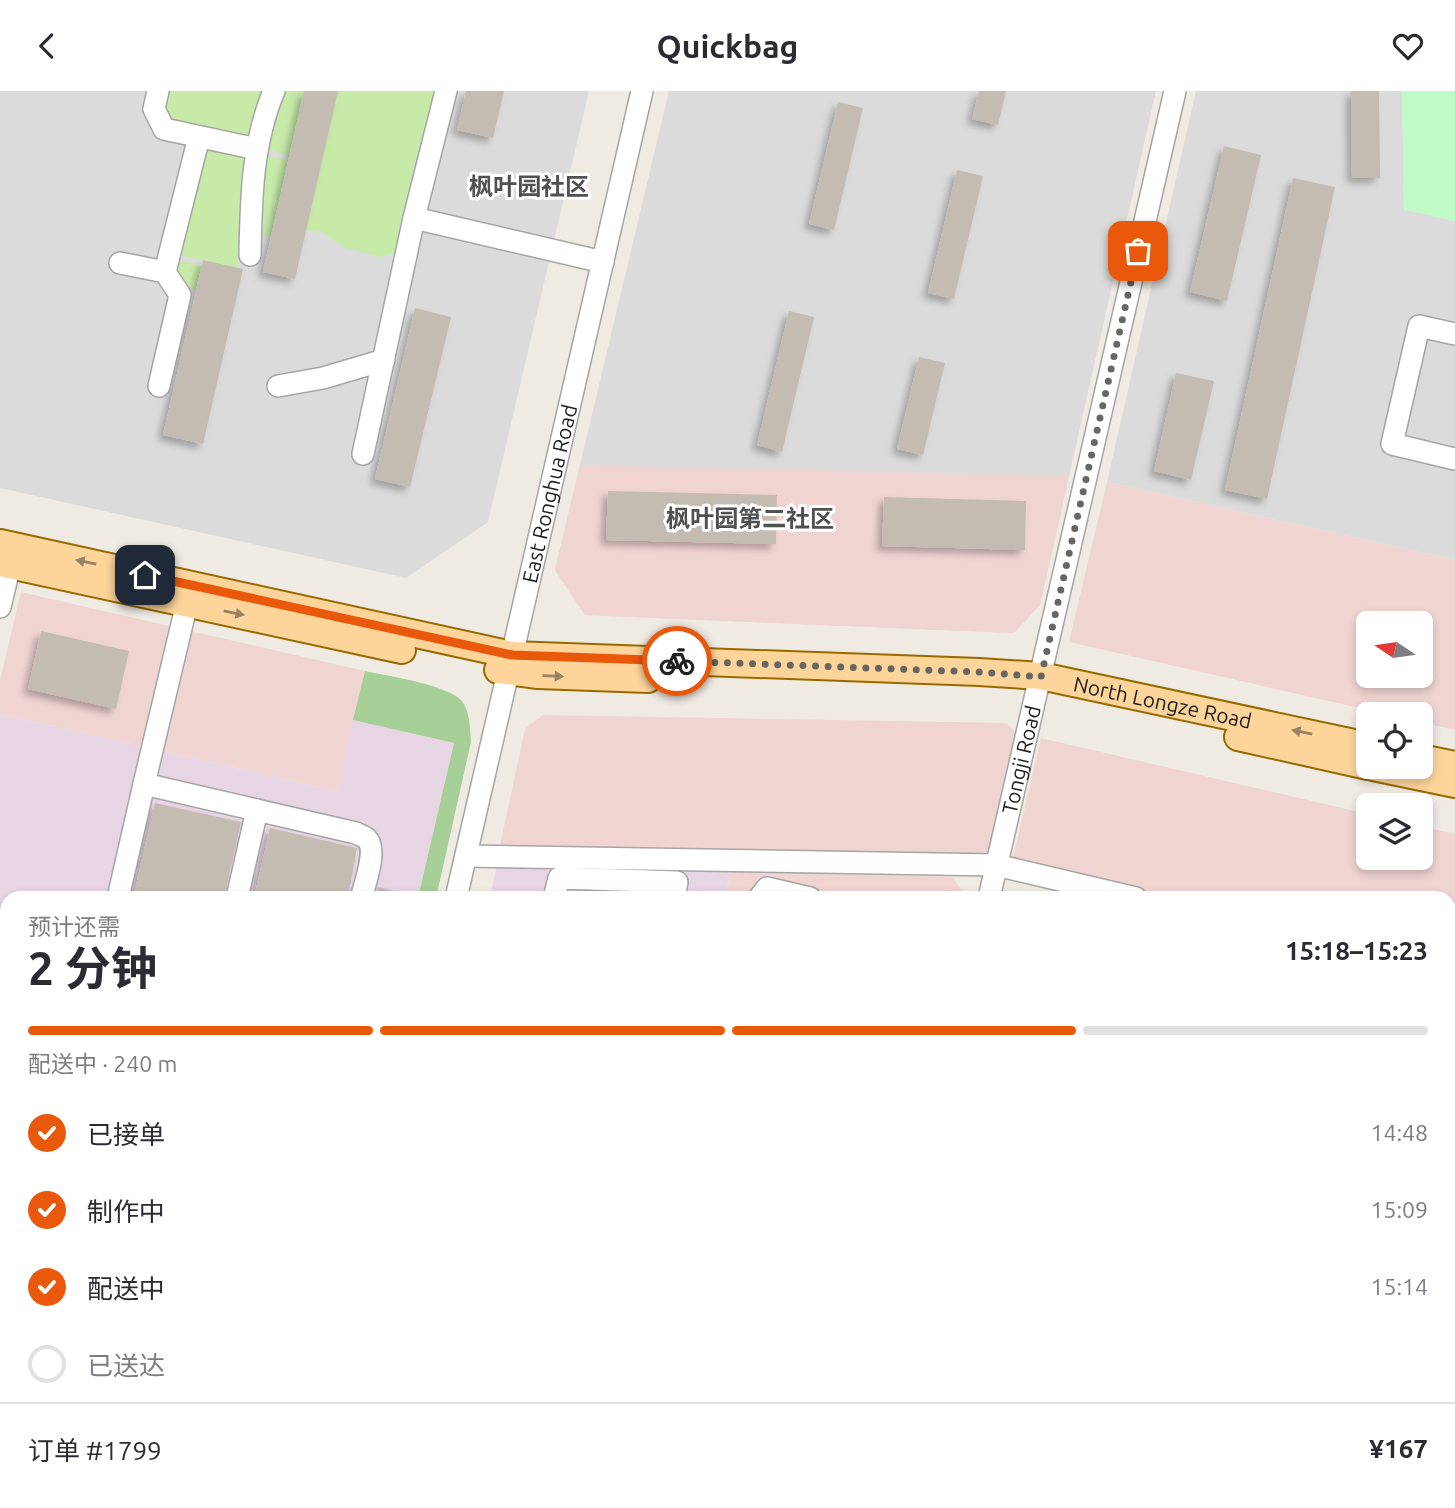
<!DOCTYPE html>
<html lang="zh">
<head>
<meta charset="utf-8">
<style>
  :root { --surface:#fff; --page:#f7f7f7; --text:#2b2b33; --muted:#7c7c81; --line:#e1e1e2; --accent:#ea580c }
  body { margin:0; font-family:Ubuntu,"Noto Sans SC",sans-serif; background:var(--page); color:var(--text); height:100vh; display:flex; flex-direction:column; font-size:26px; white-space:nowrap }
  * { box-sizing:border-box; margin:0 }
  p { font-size:23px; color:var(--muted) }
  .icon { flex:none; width:38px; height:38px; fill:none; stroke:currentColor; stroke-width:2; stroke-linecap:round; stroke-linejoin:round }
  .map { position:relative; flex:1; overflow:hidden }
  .sheet { position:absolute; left:0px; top:800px; width:1456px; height:618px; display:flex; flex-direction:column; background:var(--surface); border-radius:21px 21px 0 0; box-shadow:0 4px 10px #0003 }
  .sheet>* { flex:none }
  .needle { width:46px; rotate:283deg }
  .fabs { position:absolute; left:1356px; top:520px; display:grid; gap:14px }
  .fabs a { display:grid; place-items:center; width:77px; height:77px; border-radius:10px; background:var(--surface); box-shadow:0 4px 10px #0003; font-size:35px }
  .pin { position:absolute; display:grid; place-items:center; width:60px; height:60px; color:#fff; margin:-30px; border-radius:14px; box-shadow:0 4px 10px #0006 }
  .courier { position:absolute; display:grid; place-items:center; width:70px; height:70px; margin:-35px; border:5px solid #ea580c; border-radius:50%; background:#fff; color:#222; box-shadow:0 2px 9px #0007 }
  .summary em { font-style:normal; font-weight:700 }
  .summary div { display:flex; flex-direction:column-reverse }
  .summary { display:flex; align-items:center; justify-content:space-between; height:119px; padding:0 28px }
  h1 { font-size:46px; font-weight:700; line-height:52px }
  .bar { display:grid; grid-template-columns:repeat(4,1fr); gap:10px 7px; align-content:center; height:84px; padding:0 28px }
  .bar i { height:9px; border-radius:5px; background:var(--line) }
  .bar .on { background:var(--accent) }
  .bar p { grid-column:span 4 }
  .line { display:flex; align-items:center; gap:18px; padding:0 28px; border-top:2px solid var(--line) }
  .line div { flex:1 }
  ol { padding:0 28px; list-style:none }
  li { display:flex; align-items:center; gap:21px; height:77px }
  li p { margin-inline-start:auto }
  li .icon { padding:7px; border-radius:50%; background:var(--accent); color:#fff; stroke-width:4 }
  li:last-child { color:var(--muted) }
  li i { width:38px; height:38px; border:4px solid var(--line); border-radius:50% }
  header { display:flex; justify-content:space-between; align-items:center; height:91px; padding:0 28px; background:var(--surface); font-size:32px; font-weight:700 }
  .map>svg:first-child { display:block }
  .residential { fill:#dcdbdb }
  .commercial { fill:#f0d4d2; fill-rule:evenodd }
  .industrial { fill:#e8d5e4 }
  .grass { fill:#c7eaa9 }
  .forest { fill:#a6cf98 }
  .park { fill:#c0fac6 }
  .water { fill:#a3cedd }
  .building { fill:#c4bbb3; filter:url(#shadow) }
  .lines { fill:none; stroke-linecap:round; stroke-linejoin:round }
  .minor-casing { stroke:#a5a5a5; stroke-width:24 }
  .major-casing { stroke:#976a00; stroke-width:30 }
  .minor { stroke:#fff; stroke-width:21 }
  .major { stroke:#fdd59b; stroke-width:26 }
  .oneway { fill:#998363 }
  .done { stroke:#676663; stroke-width:7; stroke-dasharray:0 12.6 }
  .route { stroke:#ea580c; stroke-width:9 }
  .labels { text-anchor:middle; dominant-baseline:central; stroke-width:6; stroke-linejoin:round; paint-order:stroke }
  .street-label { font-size:21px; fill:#1e1e1e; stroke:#fff }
  .quarter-label { font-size:24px; font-weight:bold; fill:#515151; stroke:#fff }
</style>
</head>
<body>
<header><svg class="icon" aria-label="back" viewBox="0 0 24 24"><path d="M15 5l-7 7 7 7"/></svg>Quickbag<svg class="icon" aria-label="heart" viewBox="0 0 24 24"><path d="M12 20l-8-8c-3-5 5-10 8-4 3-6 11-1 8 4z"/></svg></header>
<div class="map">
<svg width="1455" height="1417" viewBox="0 0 1455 1417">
  <defs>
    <filter id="shadow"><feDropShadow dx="-5" dy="5" stdDeviation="3.5" flood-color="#0004"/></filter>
  </defs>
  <rect width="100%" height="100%" fill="#efebe3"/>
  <path class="residential" d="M0,0h589l-101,431 -82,56 -406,-90z
    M669,0h487l-116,514 -26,28 -429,-18 -30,-45z
    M1196,0h206l2,118 51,12v339l-348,-78z
    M871,1410l346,1 -1,6h-346z"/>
  <path class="commercial" d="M580,374l489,11 -29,129 -26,28 -429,-18 -30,-45z
    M1107,391l348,78v170l-34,-8v-8h-35l-317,-72zM1368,532h53v52h-53z
    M21,501l344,79 -28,120 -337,-77v-34z
    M543,624l464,8 11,13 -31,120 -487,-11 25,-116z
    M1041,647l327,76v43h53v-31l34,8v131l-6,-1v-66h-282l-155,-36z
    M731,780l221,6 11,15 -1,6h-237z
    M1217,1410l157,1 -1,6h-157z"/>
  <path class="industrial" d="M0,623l337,77 16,-71 101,23 -36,155h-411v455l-7,-2z
    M497,773l234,7 -6,27h-235z
    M0,1318l7,1v91h273l2,7h-282z
    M349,1411h51l28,6h-84z
    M647,1411h172l-2,6h-142z"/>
  <path class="grass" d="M162,0h102l-13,45 -5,5 -80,-19z
    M280,0h155l-34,153 -7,10 -14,3 -35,-9 -24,-17 -19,-1 -49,8 10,-83 23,5 2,-5 -24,-6z
    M204,56l42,9 1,5 -12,126 -9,8 -45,-8 -8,-26 4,-1 28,6 2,-5 -32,-7z
    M921,1411l254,-1v1l-2,6h-253z"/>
  <path class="forest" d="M365,580c21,5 89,14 99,33 6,11 6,25 7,38l-35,156h-18l36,-155 -101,-23z"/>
  <path class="park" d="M1402,0h53v130l-51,-11z"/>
  <path class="water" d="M1455,1145v262l-2,10h-60l2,-6 54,-1v-239z"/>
  <path class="building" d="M304,0h34l-43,188 -32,-7z
    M466,0h38l-11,47 -36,-8z
    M979,0h27l-8,34 -26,-6z
    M1351,0h28l1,87h-28z
    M838,11l25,6 -29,122 -25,-6z
    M1224,55l37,9 -34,146 -37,-9z
    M957,79l26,6 -29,123 -26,-6z
    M1293,87l42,9 -68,312 -42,-9z
    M203,169l40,9 -40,175 -40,-9z
    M415,217l36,9 -41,170 -35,-8z
    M789,220l25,6 -32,135 -25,-7z
    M919,266l26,6 -22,92 -26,-6z
    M1176,282l38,8 -23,99 -37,-9z
    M608,400l169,4 -1,49 -170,-4z
    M884,406l142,4 -1,49 -143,-4z
    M41,540l88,20 -13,58 -88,-20z
    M155,712l86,19 -17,76h-91z
    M270,737l87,20 -9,50h-94z
    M378,796l24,6v5h-27z"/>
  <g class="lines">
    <g class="minor-casing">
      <g id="minor">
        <path d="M158,0l-4,18 10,20 93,20"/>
        <path d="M414,127l189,44"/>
        <path d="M250,164c1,-55 2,-112 24,-164"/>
        <path d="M120,172l45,9 34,-135"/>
        <path d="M1455,243l-36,-8 -27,118 63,15"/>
        <path d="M159,295l21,-91 -15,-23"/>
        <path d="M278,295l45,-8 61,-18"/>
        <path d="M363,363l51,-236 32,-127"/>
        <path d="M0,516l13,-55"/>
        <path d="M144,693l43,-181"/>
        <path d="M466,765l530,9 140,33"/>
        <path d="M118,807l26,-114 212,49c1,1 9,4 10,5 12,10 -1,46 -5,60"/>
        <path d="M237,807l20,-88"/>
        <path id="s1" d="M456,807l186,-807"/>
        <path d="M554,807l5,-20 118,4 -3,16"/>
        <path d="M759,807l8,-10 43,10"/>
        <path id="s2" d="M989,807l186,-807"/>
        <path d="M1449,881l6,1"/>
        <path d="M0,1294l7,2"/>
        <path d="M508,1410l29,7"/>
        <path d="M1302,1410l27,7"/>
        <path d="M1354,1410l23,7"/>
        <path d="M315,1417l2,-7"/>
        <path d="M778,1417l2,-7"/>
        <path d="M847,1417l1,-7"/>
        <path d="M1227,1417l2,-7"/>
      </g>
    </g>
    <g class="major-casing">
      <g id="major">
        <path id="s3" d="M0,452l512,112 467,17 62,4 327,70"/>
        <path d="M0,472l402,87"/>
        <path d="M498,579l40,5 110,4"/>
        <path d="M1238,646l130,29"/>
        <path d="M1421,667l34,7"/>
        <path d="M1373,676l82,17"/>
      </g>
    </g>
    <use href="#minor" class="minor"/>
    <use href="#major" class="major"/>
  </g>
  <defs><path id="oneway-solid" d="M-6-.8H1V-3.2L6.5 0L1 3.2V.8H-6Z" transform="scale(1.75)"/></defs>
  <g class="oneway">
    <use href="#oneway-solid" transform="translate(86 471) rotate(-168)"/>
    <use href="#oneway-solid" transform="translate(234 522) rotate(12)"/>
    <use href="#oneway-solid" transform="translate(553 585) rotate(2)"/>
    <use href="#oneway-solid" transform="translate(1302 641) rotate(-168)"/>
  </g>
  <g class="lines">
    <path class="done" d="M677,570l302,11 62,5 97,-426"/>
    <path class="route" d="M145,484l367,80 165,6"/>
  </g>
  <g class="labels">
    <g class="street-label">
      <text stroke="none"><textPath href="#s1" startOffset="415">East Ronghua Road</textPath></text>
      <text stroke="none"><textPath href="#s3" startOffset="1178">North Longze Road</textPath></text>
      <text stroke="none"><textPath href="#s2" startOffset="142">Tongji Road</textPath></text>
    </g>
    <g class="quarter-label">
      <text x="529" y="95">枫叶园社区</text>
      <text x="750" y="427">枫叶园第二社区</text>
    </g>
  </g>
</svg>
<div class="fabs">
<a><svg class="needle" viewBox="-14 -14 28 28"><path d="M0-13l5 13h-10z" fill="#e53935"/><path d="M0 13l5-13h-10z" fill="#7c7c81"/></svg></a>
<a><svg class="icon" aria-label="locate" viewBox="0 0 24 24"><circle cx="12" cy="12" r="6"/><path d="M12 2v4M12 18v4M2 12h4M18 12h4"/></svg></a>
<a><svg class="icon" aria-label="layers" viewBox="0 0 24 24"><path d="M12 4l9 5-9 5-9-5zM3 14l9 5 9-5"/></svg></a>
</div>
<div class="pin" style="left:1138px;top:160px;background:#ea580c"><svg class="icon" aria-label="bag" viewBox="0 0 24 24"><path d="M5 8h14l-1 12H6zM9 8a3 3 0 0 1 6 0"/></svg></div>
<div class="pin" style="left:145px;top:484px;background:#1f2937"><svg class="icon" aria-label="home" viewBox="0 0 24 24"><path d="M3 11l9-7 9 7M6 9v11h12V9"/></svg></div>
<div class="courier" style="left:677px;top:570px"><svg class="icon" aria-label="bike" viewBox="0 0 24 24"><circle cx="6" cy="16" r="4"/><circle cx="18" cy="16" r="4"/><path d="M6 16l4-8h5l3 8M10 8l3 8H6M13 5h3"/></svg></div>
<section class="sheet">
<div class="summary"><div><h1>2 分钟</h1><p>预计还需</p></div><em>15:18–15:23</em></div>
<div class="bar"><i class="on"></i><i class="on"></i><i class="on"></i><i></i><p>配送中 · 240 m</p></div>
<ol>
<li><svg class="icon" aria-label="check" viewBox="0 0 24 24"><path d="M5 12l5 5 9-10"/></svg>已接单<p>14:48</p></li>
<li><svg class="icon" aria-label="check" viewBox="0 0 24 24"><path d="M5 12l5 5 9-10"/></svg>制作中<p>15:09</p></li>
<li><svg class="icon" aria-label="check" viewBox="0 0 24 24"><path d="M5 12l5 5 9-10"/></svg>配送中<p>15:14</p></li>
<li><i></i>已送达</li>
</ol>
<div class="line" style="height:91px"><div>订单 #1799</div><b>¥167</b></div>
</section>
</div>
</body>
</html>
